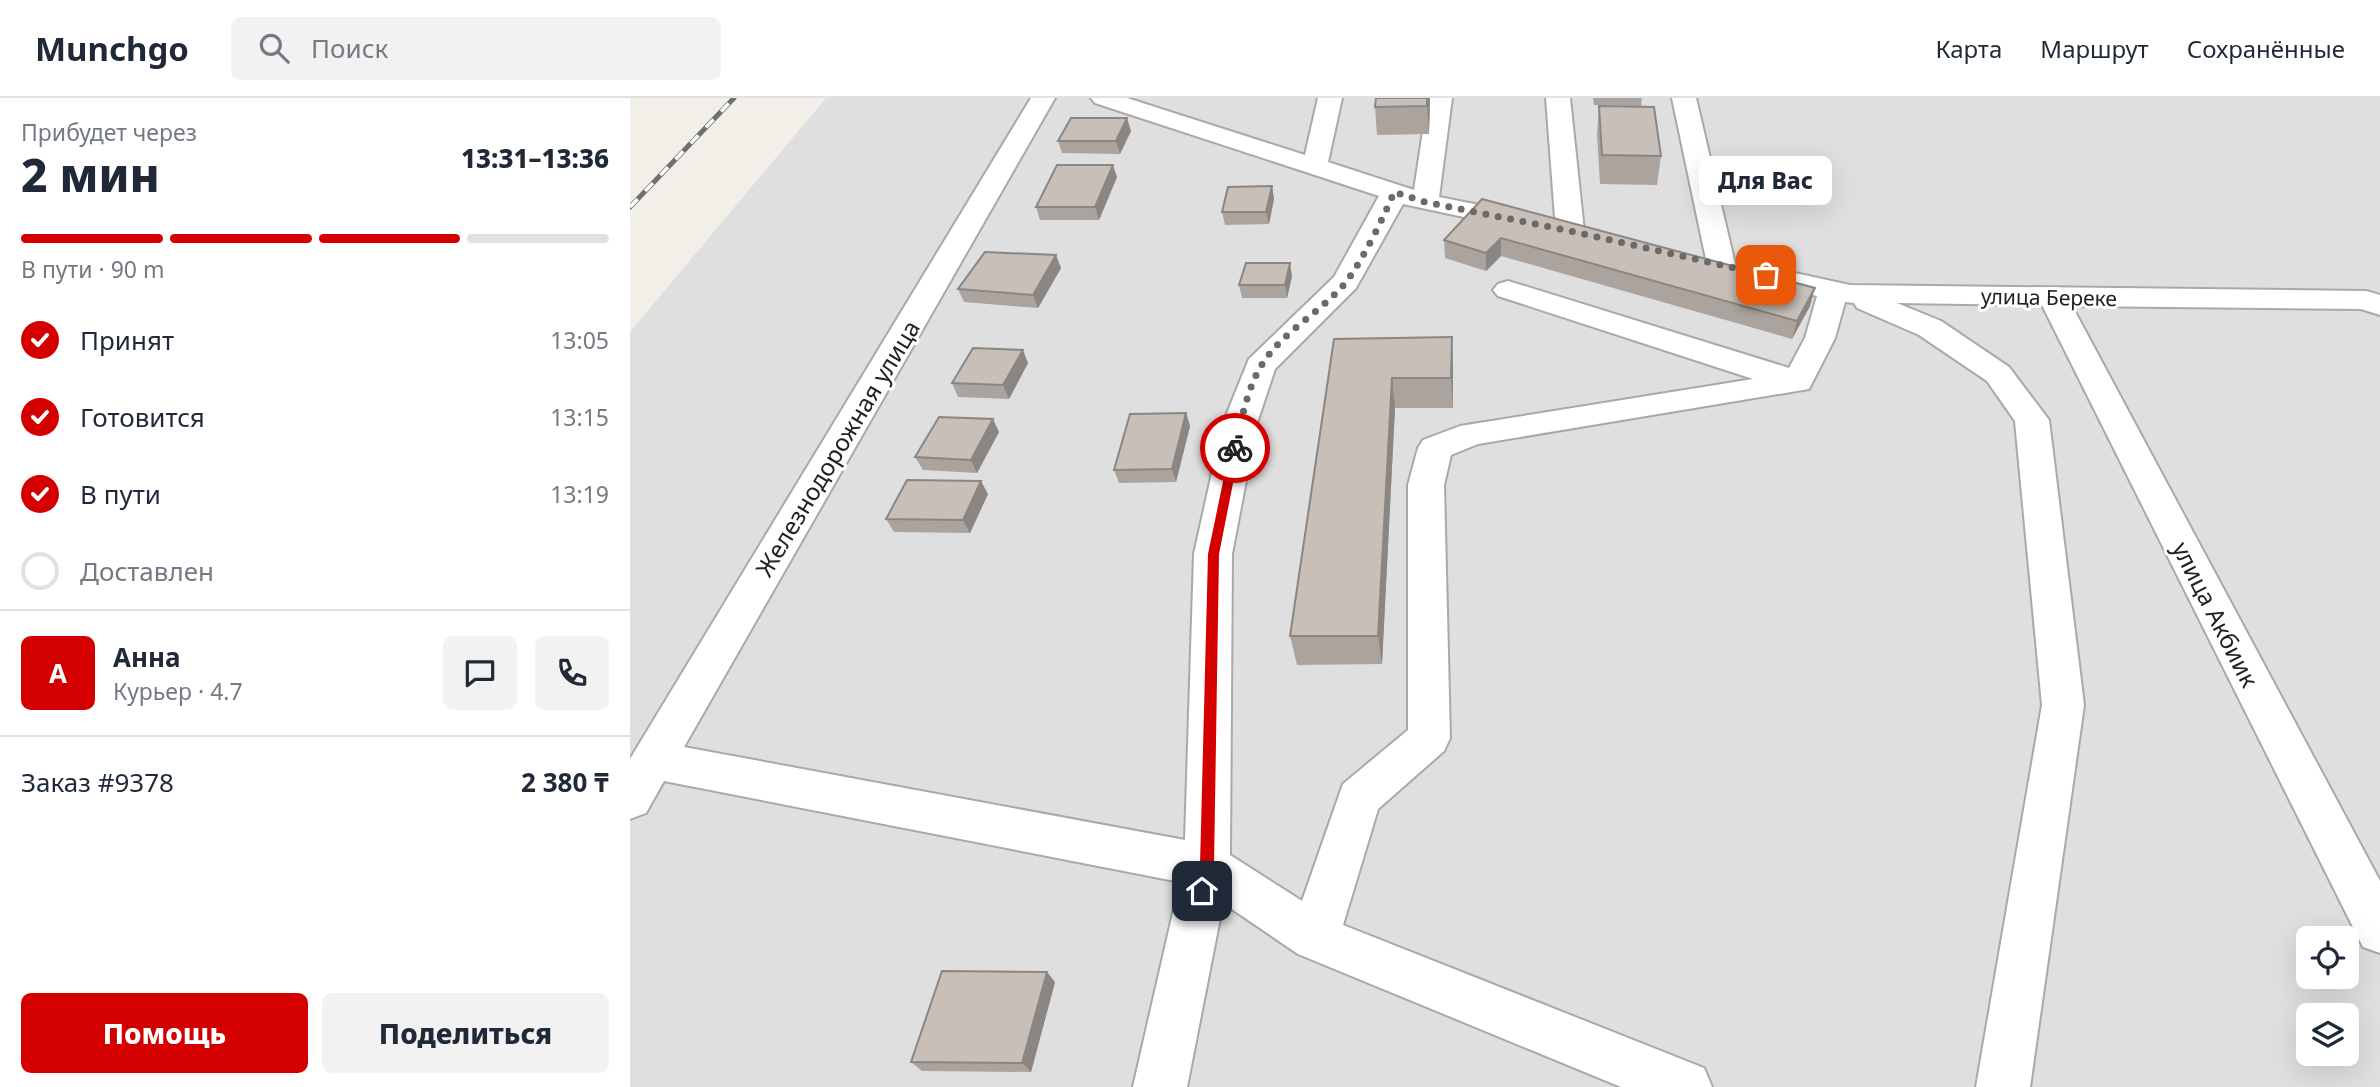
<!DOCTYPE html>
<html lang="ru">
<head>
<meta charset="utf-8">
<style>
  :root { --surface:#fff; --page:#f2f2f3; --text:#1f2937; --muted:#747a83; --line:#e0e1e3; --accent:#d40000 }
  body { margin:0; font-family:"Noto Sans",sans-serif; background:var(--page); color:var(--text); height:100vh; display:flex; flex-direction:column; font-size:26px; white-space:nowrap }
  * { box-sizing:border-box; margin:0 }
  p { font-size:23px; color:var(--muted) }
  .icon { flex:none; width:38px; height:38px; fill:none; stroke:currentColor; stroke-width:2; stroke-linecap:round; stroke-linejoin:round }
  .map { position:relative; flex:1; overflow:hidden }
  .details { display:flex; flex-direction:column; background:var(--surface); width:630px }
  .details>* { flex:none }
  .controls { position:absolute; left:1666px; top:828px; display:grid; gap:14px }
  .controls a { display:grid; place-items:center; width:63px; height:63px; border-radius:10px; background:var(--surface); box-shadow:0 7px 28px #0002; font-size:35px }
  .pin { position:absolute; display:grid; place-items:center; width:60px; height:60px; color:#fff; margin:-30px; border-radius:14px; box-shadow:0 4px 10px #0006 }
  .courier { position:absolute; display:grid; place-items:center; width:70px; height:70px; margin:-35px; border:5px solid #d40000; border-radius:50%; background:#fff; color:#222; box-shadow:0 2px 9px #0007 }
  .bubble { position:absolute; height:49px; border-radius:10px; background:var(--surface); box-shadow:0 7px 28px #0002; font-size:23px; font-weight:800; line-height:49px; text-align:center }
  .summary em { font-style:normal; font-weight:800 }
  .summary div { display:flex; flex-direction:column-reverse }
  .summary { display:flex; align-items:center; justify-content:space-between; height:119px; padding:0 21px }
  h1 { font-size:46px; font-weight:800; line-height:52px }
  .bar { display:grid; grid-template-columns:repeat(4,1fr); gap:10px 7px; align-content:center; height:84px; padding:0 21px }
  .bar i { height:9px; border-radius:5px; background:var(--line) }
  .bar .selected { background:var(--accent) }
  .bar p { grid-column:span 4 }
  .line { display:flex; align-items:center; gap:18px; padding:0 21px; border-top:2px solid var(--line) }
  .line div { flex:1 }
  .round { display:grid; place-items:center; flex:none; width:74px; height:74px; border-radius:10px; background:var(--page) }
  ol { padding:0 21px; list-style:none }
  li { display:flex; align-items:center; gap:21px; height:77px }
  li p { margin-inline-start:auto }
  li .icon { padding:7px; border-radius:50%; background:var(--accent); color:#fff; stroke-width:4 }
  li:last-child { color:var(--muted) }
  li i { width:38px; height:38px; border:4px solid var(--line); border-radius:50% }
  .primary-button { display:flex; gap:14px; margin-top:auto; padding:14px 21px }
  .primary-button a { flex:1; height:80px; border-radius:10px; background:var(--accent); color:#fff; font-size:28px; font-weight:800; line-height:80px; text-align:center }
  .primary-button a+a { background:var(--page); color:var(--text) }
  header { display:flex; align-items:center; gap:42px; box-sizing:border-box; height:98px; padding:0 35px; background:var(--surface); border-bottom:2px solid var(--line) }
  header strong { font-size:33px }
  nav { display:flex; gap:38px; margin-inline-start:auto; font-size:24px }
  .search { width:490px; height:63px; background:var(--page); display:flex; align-items:center; gap:18px; box-sizing:border-box; padding:0 24px; border-radius:10px; color:var(--muted); font-size:26px }
  main { display:flex; flex:1; min-height:0 }
  .map>svg:first-child { display:block }
  .residential { fill:#e0dfdf; fill-rule:evenodd }
  .lines { fill:none; stroke-linecap:round; stroke-linejoin:round }
  .minor-casing { stroke:#a9a9a9; stroke-width:4 }
  .minor { fill:#fff; fill-rule:evenodd }
  .rail-casing { stroke:#707070; stroke-width:5 }
  .rail { stroke:#fff; stroke-width:3.5; stroke-dasharray:11; stroke-linecap:butt }
  .wall { fill:#aba49e }
  .shaded-wall { fill:#8b8681 }
  .building { fill:#c7bfb8; stroke:#8b8681; stroke-width:2 }
  .route { fill:#d40000 }
  .done { stroke:#6b6a68; stroke-width:7; stroke-dasharray:0 12.6 }
  .labels { text-anchor:middle; dominant-baseline:central; stroke-width:6; stroke-linejoin:round; paint-order:stroke }
  .far-street-label { font-size:21px; fill:#222; stroke:#fff }
  .street-label { font-size:24px; fill:#222; stroke:#fff }
</style>
</head>
<body>
<header>
<strong>Munchgo</strong>
<div class="search"><svg class="icon" aria-label="search" viewBox="0 0 24 24"><circle cx="10" cy="10" r="6"/><path d="M15 15l6 6"/></svg>Поиск</div>
<nav><a>Карта</a><a>Маршрут</a><a>Сохранённые</a></nav>
</header>
<main>
<section class="details">
<div class="summary"><div><h1>2 мин</h1><p>Прибудет через</p></div><em>13:31–13:36</em></div>
<div class="bar"><i class="selected"></i><i class="selected"></i><i class="selected"></i><i></i><p>В пути · 90 m</p></div>
<ol>
<li><svg class="icon" aria-label="check" viewBox="0 0 24 24"><path d="M5 12l5 5 9-10"/></svg>Принят<p>13:05</p></li>
<li><svg class="icon" aria-label="check" viewBox="0 0 24 24"><path d="M5 12l5 5 9-10"/></svg>Готовится<p>13:15</p></li>
<li><svg class="icon" aria-label="check" viewBox="0 0 24 24"><path d="M5 12l5 5 9-10"/></svg>В пути<p>13:19</p></li>
<li><i></i>Доставлен</li>
</ol>
<div class="line" style="height:126px"><b class="round" style="background:var(--accent);color:#fff">А</b><div><b>Анна</b><p>Курьер · 4.7</p></div><a class="round"><svg class="icon" aria-label="chat" viewBox="0 0 24 24"><path d="M4 5h16v11H9l-5 4z"/></svg></a><a class="round"><svg class="icon" aria-label="phone" viewBox="0 0 24 24"><path d="M5 4h4l2 5-3 2q2 4 5 5l2-3 5 2v4C11 20 4 13 5 4z"/></svg></a></div>
<div class="line" style="height:91px"><div>Заказ #9378</div><b>2 380 ₸</b></div>
<div class="primary-button"><a>Помощь</a><a>Поделиться</a></div>
</section>
<div class="map">
<svg width="1750" height="989" viewBox="0 0 1750 989">
  <rect width="100%" height="100%" fill="#f2efe9"/>
  <path class="residential" d="M196,0h1554v989h-1750v-755zM1678,840h39v38h-39zM1678,917h39v39h-39z"/>
  <g class="lines">
    <g class="minor-casing">
      <path id="minor" d="M401,0h24l-371,649 501,93 9,-286 29,-131 26,-64 85,-82 45,-81 -284,-93 -4,-5h36l178,57 13,-57h24l-14,64 86,28 14,-92h24l-13,99 91,18 4,6 -4,6 -10,2 -117,-25 -47,84 -81,81 -18,54 -25,131 -2,301 72,46 41,-117 65,-54v-245l10,-37 5,-8 37,-14 293,-47 -255,-83 -5,-6 5,-6 10,-3 10,3 271,84 16,-30 12,-42 -64,-15 -5,-6 5,-6 10,-3 87,19 516,6 14,4v20l-19,-6 -289,-3 308,575v72l-17,-6 -321,-642 -145,-2 44,18 68,46 40,53 35,285 -54,382h-54l66,-382 -27,-284 -28,-40 -68,-46 -62,-27 -3,-5 -9,-1 -10,36 -26,51 -331,55 -27,11 -7,30 6,253 -6,13 -66,58 -35,116 361,143 8,19h-91l-323,-133 -75,-51 -36,184h-54l47,-205 -516,-101 -18,32 -16,6v-60z
        M916,0h24l14,133 -4,6 -10,2 -10,-2 -4,-6z
        M1042,0h24l39,166 -4,6 -10,3 -10,-3 -4,-6z"/>
    </g>
    <use href="#minor" class="minor"/>
    <g class="rail-casing">
      <path id="rail" d="M0,109l104,-109"/>
    </g>
    <use href="#rail" class="rail"/>
  </g>
  <path class="wall" d="M746,0h54l-1,36 -52,1 -2,-28z
    M963,0h49l-1,8 -47,-1z
    M969,8l62,50 -4,29 -57,-1 -3,-50z
    M501,33l-11,23 -58,-1 -4,-12z
    M487,79l-18,43h-59l-4,-13z
    M642,88l2,13 -5,25 -44,1 -3,-13z
    M852,101l328,107 -18,33 -291,-83 -15,15 -41,-13 -1,-18z
    M426,157l5,13 -23,40 -74,-6 -6,-13z
    M662,178l-5,22h-45l-3,-13z
    M704,241l119,28v41h-58l-13,256 -85,1 -7,-29z
    M398,265l-19,36 -51,-2 -6,-14z
    M556,315l4,13 -14,56 -57,1 -5,-13z
    M369,334l-22,41 -54,-3 -8,-13z
    M358,396l-18,39 -76,-1 -8,-13z
    M425,884l-24,90 -109,-1 -11,-9z"/>
  <path class="shaded-wall" d="M797,0h3l-1,36 -2,-28z
    M497,20l4,13 -11,23 -4,-13z
    M483,67l4,12 -18,43 -4,-13z
    M642,88l2,13 -5,25 -3,-12z
    M871,140v18l-15,15v-18z
    M426,157l5,13 -23,40 -5,-13z
    M660,165l2,13 -5,22 -2,-13z
    M1185,190l-5,18 -18,33 5,-18z
    M822,239l1,30v41l-2,-30z
    M393,252l5,13 -19,36 -6,-14z
    M762,280l3,30 -13,256 -4,-28z
    M556,315l4,13 -14,56 -4,-13z
    M363,321l6,13 -22,41 -6,-13z
    M351,383l7,13 -18,39 -7,-13z
    M417,874l8,10 -24,90 -9,-9z"/>
  <path class="building" d="M746,0h51v8l-52,1z
    M969,8l55,1 7,49 -59,-1z
    M441,20h56l-11,23h-58z
    M427,67h56l-18,42h-59z
    M642,88l-6,26h-44l6,-25z
    M852,101l333,89 -18,33 -296,-83 -15,15 -42,-13z
    M355,154l71,3 -23,40 -75,-6z
    M616,165h44l-5,22h-46z
    M822,239l-1,41h-59l-14,258h-88l44,-297z
    M343,250l50,2 -20,35 -51,-2z
    M556,315l-14,56 -58,1 16,-56z
    M309,319l54,2 -22,41 -56,-3z
    M277,382l74,1 -18,39 -77,-1z
    M312,873l105,1 -25,91 -111,-1z"/>
  <path class="route" d="M605,347l5,3 -21,106 -5,312 -5,25 -7,6 -7,-6 5,-25 8,-312 22,-106z"/>
  <g class="lines">
    <path class="done" d="M605,350c5,-24 13,-61 26,-82 20,-34 60,-53 85,-84 15,-19 39,-67 48,-90l31,10 145,29 196,44"/>
  </g>
  <g class="labels">
    <g class="far-street-label">
      <text transform="translate(1419 199) rotate(1)">улица Береке</text>
    </g>
    <g class="street-label">
      <text transform="translate(207 350) rotate(-59)">Железнодорожная улица</text>
      <text transform="translate(1586 516) rotate(63)">улица Акбиик</text>
    </g>
  </g>
</svg>
<div class="controls">
<a><svg class="icon" aria-label="locate" viewBox="0 0 24 24"><circle cx="12" cy="12" r="6"/><path d="M12 2v4M12 18v4M2 12h4M18 12h4"/></svg></a>
<a><svg class="icon" aria-label="layers" viewBox="0 0 24 24"><path d="M12 4l9 5-9 5-9-5zM3 14l9 5 9-5"/></svg></a>
</div>
<div class="pin" style="left:1136px;top:177px;background:#ea580c"><svg class="icon" aria-label="bag" viewBox="0 0 24 24"><path d="M5 8h14l-1 12H6zM9 8a3 3 0 0 1 6 0"/></svg></div>
<div class="pin" style="left:572px;top:793px;background:#1f2937"><svg class="icon" aria-label="home" viewBox="0 0 24 24"><path d="M3 11l9-7 9 7M6 9v11h12V9"/></svg></div>
<div class="courier" style="left:605px;top:350px"><svg class="icon" aria-label="bike" viewBox="0 0 24 24"><circle cx="6" cy="16" r="4"/><circle cx="18" cy="16" r="4"/><path d="M6 16l4-8h5l3 8M10 8l3 8H6M13 5h3"/></svg></div>
<div class="bubble" style="left:1069px;top:58px;width:133px">Для Вас</div>
</div>
</main>
</body>
</html>
